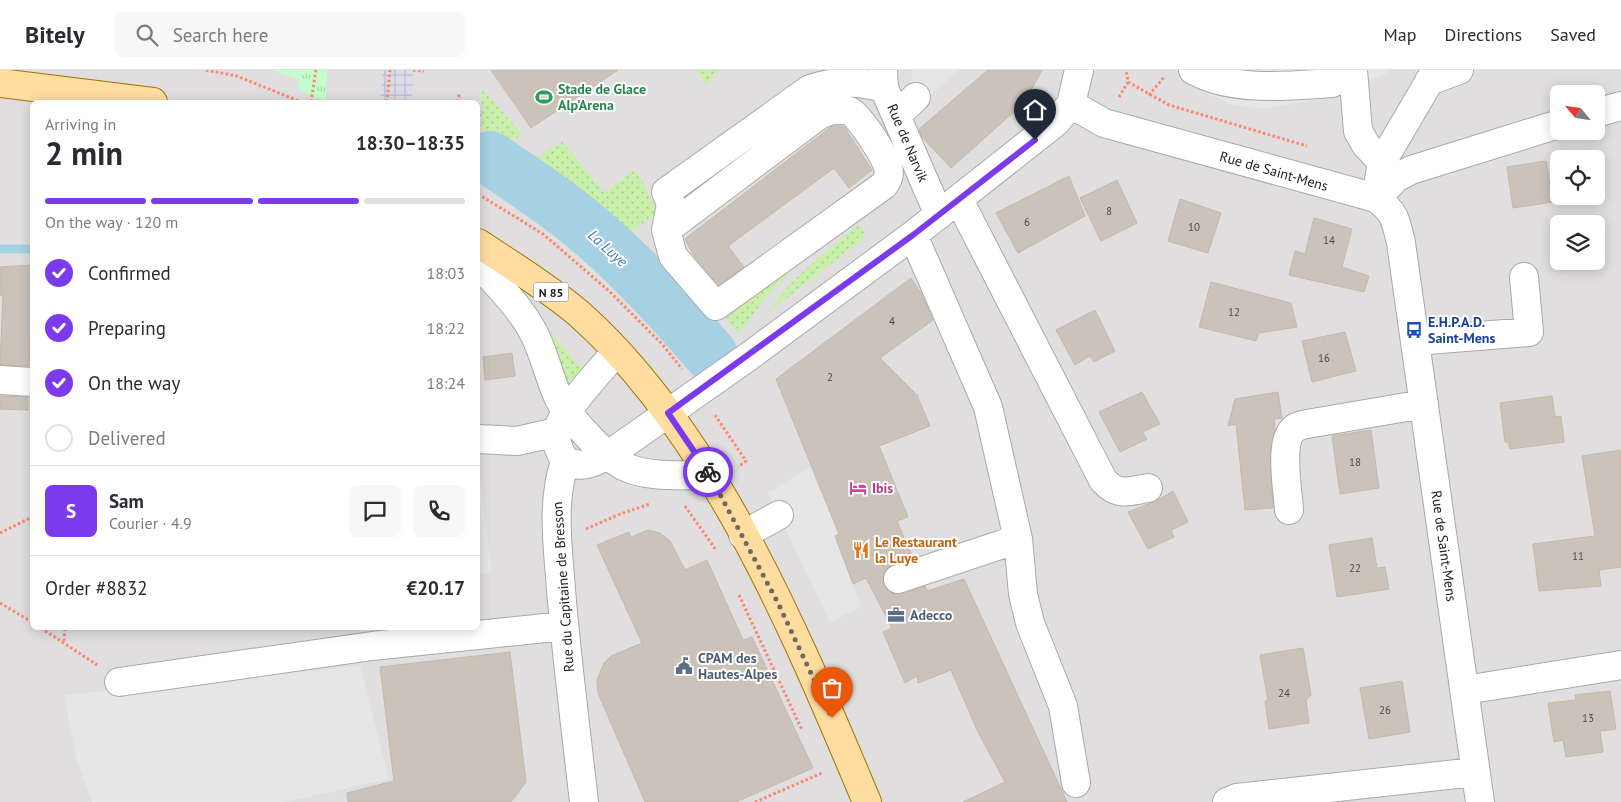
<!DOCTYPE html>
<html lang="en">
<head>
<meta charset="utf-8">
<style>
  :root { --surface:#fff; --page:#f7f7f7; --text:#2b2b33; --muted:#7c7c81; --line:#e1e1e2; --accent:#7c3aed }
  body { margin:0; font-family:"PT Sans",sans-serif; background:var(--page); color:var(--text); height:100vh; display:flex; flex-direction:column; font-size:19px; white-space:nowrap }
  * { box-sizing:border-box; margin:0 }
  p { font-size:16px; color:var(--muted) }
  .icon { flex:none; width:28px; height:28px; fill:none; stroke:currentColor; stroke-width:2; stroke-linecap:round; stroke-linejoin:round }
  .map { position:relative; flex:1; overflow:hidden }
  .drawer { position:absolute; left:30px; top:30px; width:450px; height:530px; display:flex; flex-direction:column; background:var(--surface); border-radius:8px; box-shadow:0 2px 12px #0003 }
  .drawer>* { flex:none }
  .needle { width:32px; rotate:299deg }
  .tools { position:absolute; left:1550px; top:15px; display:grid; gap:10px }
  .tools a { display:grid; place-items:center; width:55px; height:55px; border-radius:8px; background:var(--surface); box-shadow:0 2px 12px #0003; font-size:25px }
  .pin { position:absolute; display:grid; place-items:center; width:42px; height:42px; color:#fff; margin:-51px -21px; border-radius:50% 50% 50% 0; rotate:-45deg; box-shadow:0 0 5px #0007 }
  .pin .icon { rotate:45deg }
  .courier { position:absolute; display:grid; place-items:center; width:50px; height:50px; margin:-25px; border:4px solid #7c3aed; border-radius:50%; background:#fff; color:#222; box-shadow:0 1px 6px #0007 }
  .headline em { font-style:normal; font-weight:700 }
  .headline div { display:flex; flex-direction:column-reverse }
  .headline { display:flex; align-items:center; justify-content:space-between; height:85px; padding:0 15px }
  h1 { font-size:32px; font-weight:700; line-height:38px }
  .bar { display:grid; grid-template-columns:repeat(4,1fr); gap:8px 5px; align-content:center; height:60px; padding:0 15px }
  .bar i { height:6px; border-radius:4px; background:var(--line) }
  .bar .on { background:var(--accent) }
  .bar p { grid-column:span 4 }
  .line { display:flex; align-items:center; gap:12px; padding:0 15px; border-top:1px solid var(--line) }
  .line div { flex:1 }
  .round { display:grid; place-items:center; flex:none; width:52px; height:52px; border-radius:8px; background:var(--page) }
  ol { padding:0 15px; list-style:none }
  li { display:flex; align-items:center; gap:15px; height:55px }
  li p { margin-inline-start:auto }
  li .icon { padding:5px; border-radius:50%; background:var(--accent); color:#fff; stroke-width:4 }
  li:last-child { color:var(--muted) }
  li i { width:28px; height:28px; border:2px solid var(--line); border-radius:50% }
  header { display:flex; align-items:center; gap:30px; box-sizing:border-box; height:70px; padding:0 25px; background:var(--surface); border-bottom:1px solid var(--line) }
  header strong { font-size:24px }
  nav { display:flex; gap:28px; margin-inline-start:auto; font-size:18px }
  .search { width:350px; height:45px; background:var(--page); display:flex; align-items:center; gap:12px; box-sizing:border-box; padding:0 18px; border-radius:8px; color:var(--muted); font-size:19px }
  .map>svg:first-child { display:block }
  .residential { fill:#e0dede; fill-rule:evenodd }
  .grass { fill:url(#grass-dots) }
  .park { fill:url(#park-tufts) }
  .parking { fill:#e6e6e6 }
  .plaza { fill:url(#plaza-grid) }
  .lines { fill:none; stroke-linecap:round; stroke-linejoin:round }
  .stream { stroke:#a5d1e3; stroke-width:9 }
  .river { stroke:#a5d1e3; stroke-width:54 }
  .building { fill:#cbc3ba; stroke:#c6b7a8 }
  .minor-casing { stroke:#a9a9a9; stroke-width:30 }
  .major-casing { stroke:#9f7500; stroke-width:30 }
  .path { stroke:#ff856c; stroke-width:3; stroke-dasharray:2.5 2.5; stroke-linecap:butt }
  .minor { stroke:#fff; stroke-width:28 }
  .major { stroke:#ffdca0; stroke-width:28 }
  .done { stroke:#6b6a67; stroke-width:5; stroke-dasharray:0 9 }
  .route { stroke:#7c3aed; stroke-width:6 }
  .labels { text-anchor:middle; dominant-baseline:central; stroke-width:4; stroke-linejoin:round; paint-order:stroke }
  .number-label { font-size:11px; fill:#4c4a48 }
  .shield { fill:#fff; stroke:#646464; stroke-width:1 }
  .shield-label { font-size:12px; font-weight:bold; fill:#222 }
  .leisure-label { font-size:14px; font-weight:bold; fill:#27864d; stroke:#fff; text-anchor:start }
  .street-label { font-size:14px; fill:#222; stroke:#fff }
  .transit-label { font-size:14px; font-weight:bold; fill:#164399; stroke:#fff; text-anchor:start }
  .hotel-label { font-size:14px; font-weight:bold; fill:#b23c85; stroke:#fff; text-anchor:start }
  .food-label { font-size:14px; font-weight:bold; fill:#c56008; stroke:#fff; text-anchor:start }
  .service-label { font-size:14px; font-weight:bold; fill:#4e5e75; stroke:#fff; text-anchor:start }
  .water-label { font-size:15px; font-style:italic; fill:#4378bc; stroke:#fff }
</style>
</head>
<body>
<header>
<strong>Bitely</strong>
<div class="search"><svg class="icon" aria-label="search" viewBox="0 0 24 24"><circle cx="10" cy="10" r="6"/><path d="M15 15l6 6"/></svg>Search here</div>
<nav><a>Map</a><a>Directions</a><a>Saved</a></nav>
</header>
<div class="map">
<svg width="1621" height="732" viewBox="0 0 1621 732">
  <defs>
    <pattern id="grass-dots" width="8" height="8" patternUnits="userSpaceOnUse" patternTransform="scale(1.25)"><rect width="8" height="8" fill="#c8f0aa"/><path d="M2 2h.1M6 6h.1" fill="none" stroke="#acce92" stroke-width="1.8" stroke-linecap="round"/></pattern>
    <pattern id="park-tufts" width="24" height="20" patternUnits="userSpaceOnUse" patternTransform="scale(1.25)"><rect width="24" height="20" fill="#c3fecb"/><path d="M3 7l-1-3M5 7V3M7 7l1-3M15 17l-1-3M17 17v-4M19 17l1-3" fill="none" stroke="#a7d9ae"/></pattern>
    <pattern id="plaza-grid" width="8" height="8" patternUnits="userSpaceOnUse" patternTransform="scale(1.25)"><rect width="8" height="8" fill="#dcdbe9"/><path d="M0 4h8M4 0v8" fill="none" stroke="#bcbcc8"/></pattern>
  </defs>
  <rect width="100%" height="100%" fill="#f2f0e8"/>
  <path class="residential" d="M0,0h1621v732h-1621zM1559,24h37v37h-37zM32,32h446v526h-446zM1559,89h37v37h-37zM1559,154h37v37h-37z"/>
  <path class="grass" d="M696,0h24l-10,8 -4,7z
    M482,18l40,46 -14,12 -27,-18z
    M562,71l42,52 32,-24 21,44 -32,23 -94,-74z
    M859,155l6,9 -1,4 -98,76c27,-37 58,-62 93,-89z
    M792,194l3,3 -30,31 -26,36 -15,-20z
    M549,261l33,37 -16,19 -22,-53z"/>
  <path class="park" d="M271,0h56l-1,32 -28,-12 2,-10z"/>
  <path class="parking" d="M912,0h47l-39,35 -9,-19z
    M1177,0h210v3l-65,26 -58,10 -31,-4 -43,-19z
    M478,394l14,108 -14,2z
    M810,397l29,67 -4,2 26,71 -31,15 -62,-129z
    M360,596l29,113 -103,23h-194l-16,-44 -12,-63z"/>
  <path class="plaza" d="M383,0h30l-1,32h-32z
    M478,37l4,1 -4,75z"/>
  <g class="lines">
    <path class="stream" d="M0,179h32"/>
    <path class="river" d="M490,88c27,19 55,36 81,57 51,40 97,90 140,140"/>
  </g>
  <path class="building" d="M491,0h127l-87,58z
    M988,0h54l-18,33 -73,65 -29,-31 -3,-8z
    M832,56h10l3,2 27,42 -23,18 -15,-20 -106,78 16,21 -26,18 -24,-29 -9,-17z
    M1546,91l7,41 -40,6 -6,-41z
    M1069,106l16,40 -67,37 -22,-40z
    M1117,110l20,43 -36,18 -21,-43z
    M1180,129l41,14 -13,40 -40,-12z
    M1314,148l38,11 -10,38 27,9 -5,16 -75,-17 6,-24 10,3z
    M32,195l-3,101 -29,-1 3,-70h-3v-28z
    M911,208l10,15 12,27 -53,38 37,37 13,31 -51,20 29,71 -11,4 16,37 -26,10 -4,7v8l4,7 8,4 30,-8 2,5 37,-12 103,223h-104l42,-20 -27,-50 -27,-62 -33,13 -1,-7 -12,7 -22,-51 9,-4 -26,-50 -13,6 -18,-48 4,-2 -63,-155z
    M1211,212l80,21 6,24 -38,6 -3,8 -57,-14z
    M1095,240l20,41 -21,11 -4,-6 -15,9 -19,-35z
    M1345,262l11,39 -44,11 -10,-41z
    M512,283l3,23 -30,4 -2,-23z
    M1142,322l18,32 -18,8 5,7 -27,13 -21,-40z
    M1278,322l4,26 -8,1 1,10 -5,25 3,54 -28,2 -9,-86 -8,2 7,-27z
    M0,326l28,1v13l-28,-1z
    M1552,326l3,21 6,-1 3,26 -54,7 -2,-7h-3l-5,-39z
    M1371,360l8,58 -39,6 -8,-58z
    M1621,380v117l-22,3 2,16 -62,5 -6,-47 62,-8 -13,-80z
    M1173,421l15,31 -17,8 3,7 -26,12 -20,-37 30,-12z
    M648,460l12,3 10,8 15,29 22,-10 36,80 9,-3 61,131 -77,34h-91l-47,-109 -1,-13 7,-17 7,-7 31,-13 -45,-98 32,-13 2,5z
    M1372,468l5,30 8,-1 4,22 -52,8 -8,-52z
    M1303,578l8,47 -5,5 3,23 -40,6 -4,-28h3l-8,-46z
    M510,582l16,130 -15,20h-163l-1,-9 47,-12 -14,-114z
    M1402,611l8,51 -41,7 -9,-51z
    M1610,621l6,38 -16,2 3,21 -37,5 -3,-17 -9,2 -6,-39 28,-3 -1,-5z"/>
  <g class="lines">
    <g class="minor-casing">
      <path id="minor" d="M883,0l1,18 55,127
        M1193,0c40,22 95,16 139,13l8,-4 9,-9
        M1353,0l5,61 8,14 16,17
        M1429,11l30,-11
        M1071,34l33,19 272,75c19,14 20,23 25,45l79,559
        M1596,43l25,-7
        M896,46l20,-19
        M1376,128l20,-20 15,-8 148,-46
        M1376,128l6,-36 54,-92
        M959,130l144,280c15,17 25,11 45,8
        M666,160l153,-115c10,-5 19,-7 30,-4 9,2 36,45 39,56 2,7 0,13 -4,18l-168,121 -43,-50 -7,-26 5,-26 -5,-12 144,-103c28,-9 47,-8 74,-1
        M913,165l75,172 30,132 5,55 7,29 33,83 13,77
        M478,195c20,19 39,39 53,63 13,22 17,48 28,71 11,20 48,61 69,69 24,10 56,6 82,8
        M1415,271l114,-9 -5,-55
        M0,310l32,2
        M478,369l39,2 40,-9
        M565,391c17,8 26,2 42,-5l141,-99 165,-122 143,-113 15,-18 8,-34
        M565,391c-14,43 -7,85 -4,129 6,71 15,141 23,212
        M565,391c-5,-9 -10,-18 -8,-29 4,-21 45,-63 60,-81
        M1289,440c-1,-19 -11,-70 6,-82 3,-2 8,-3 12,-4l117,-20
        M743,465l36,-20
        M898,509l120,-40
        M119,612l253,-36 192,-20
        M1465,620l156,-25
        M1227,732l10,-4 238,-26"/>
    </g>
    <g class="major-casing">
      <path id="major" d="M0,13l153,19
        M478,173c33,22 68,43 99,69 136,119 221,326 290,490"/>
    </g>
    <path class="path" d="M206,0l31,6 64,26
      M413,0l11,1
      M1128,12l41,23 138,41
      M1149,25l16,-19
      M1119,27l9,-15 -2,-12
      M311,32l5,-32
      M387,32l3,-32
      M458,32l1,-8
      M478,124l65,40 66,57 53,53 20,25
      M715,345l31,46 -8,6
      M685,436l31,44
      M586,459l34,-15 30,-10
      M0,463l32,-16
      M739,525l63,135
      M0,533l32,19
      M41,558l56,37
      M64,571l1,-13
      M755,732l67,-29"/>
    <use href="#minor" class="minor"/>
    <use href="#major" class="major"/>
  </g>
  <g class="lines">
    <path class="done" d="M708,402l70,131 54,115"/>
    <path class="route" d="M708,402l-40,-59 245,-178 122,-95"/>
  </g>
  <defs>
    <g id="stadium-bare" transform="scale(1.35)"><path d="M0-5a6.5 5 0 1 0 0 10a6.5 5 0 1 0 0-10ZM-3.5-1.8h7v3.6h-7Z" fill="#2e9e5b" stroke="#fff" stroke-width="2.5" paint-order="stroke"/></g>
    <g id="bus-bare" transform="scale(1.35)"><path d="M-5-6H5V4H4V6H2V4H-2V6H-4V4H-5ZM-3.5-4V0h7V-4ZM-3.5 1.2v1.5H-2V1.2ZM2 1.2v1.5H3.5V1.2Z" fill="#1a4fb4" stroke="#fff" stroke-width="2.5" paint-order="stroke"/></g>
    <g id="hotel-bare" transform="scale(1.35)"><path d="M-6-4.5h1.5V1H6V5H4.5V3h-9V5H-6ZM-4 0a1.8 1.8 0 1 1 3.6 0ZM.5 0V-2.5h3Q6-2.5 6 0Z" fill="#d1479c" stroke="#fff" stroke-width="2.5" paint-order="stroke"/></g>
    <g id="restaurant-bare" transform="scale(1.35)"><path d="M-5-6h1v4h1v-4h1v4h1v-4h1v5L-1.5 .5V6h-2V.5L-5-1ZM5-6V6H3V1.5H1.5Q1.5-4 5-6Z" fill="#e8710a" stroke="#fff" stroke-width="2.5" paint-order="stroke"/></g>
    <g id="office-bare" transform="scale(1.35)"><path d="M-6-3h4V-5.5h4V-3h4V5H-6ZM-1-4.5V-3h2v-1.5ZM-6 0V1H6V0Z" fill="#5c6f8a" stroke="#fff" stroke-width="2.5" paint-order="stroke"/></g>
    <g id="civic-bare" transform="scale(1.35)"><path d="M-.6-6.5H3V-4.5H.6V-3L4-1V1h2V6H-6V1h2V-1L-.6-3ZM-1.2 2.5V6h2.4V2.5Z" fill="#5c6f8a" stroke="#fff" stroke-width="2.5" paint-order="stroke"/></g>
  </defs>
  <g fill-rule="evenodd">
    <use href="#stadium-bare" x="544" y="27"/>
    <use href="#bus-bare" x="1414" y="260"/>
    <use href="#hotel-bare" x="858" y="418"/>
    <use href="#restaurant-bare" x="861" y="480"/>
    <use href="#office-bare" x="896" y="545"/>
    <use href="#civic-bare" x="684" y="596"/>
  </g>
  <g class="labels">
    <g class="number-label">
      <text x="1109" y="141">8</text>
      <text x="1027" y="152">6</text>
      <text x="1194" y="157">10</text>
      <text x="1329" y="170">14</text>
      <text x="1234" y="242">12</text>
      <text x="892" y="251">4</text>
      <text x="1324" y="288">16</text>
      <text x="830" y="307">2</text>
      <text x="1355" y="392">18</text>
      <text x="1578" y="486">11</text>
      <text x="1355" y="498">22</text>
      <text x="1284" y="623">24</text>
      <text x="1385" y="640">26</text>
      <text x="1588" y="648">13</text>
    </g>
    <rect class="shield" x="533.5" y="212.5" width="35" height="19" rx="4"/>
    <g class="shield-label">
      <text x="551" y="222">N 85</text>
    </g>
    <g class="leisure-label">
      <text x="558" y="19">Stade de Glace<tspan x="558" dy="16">Alp'Arena</tspan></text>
    </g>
    <g class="street-label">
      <text transform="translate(908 73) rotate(67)">Rue de Narvik</text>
      <text transform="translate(1274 101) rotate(16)">Rue de Saint-Mens</text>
      <text transform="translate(1444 476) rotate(82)">Rue de Saint-Mens</text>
      <text transform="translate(563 517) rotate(-94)">Rue du Capitaine de Bresson</text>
    </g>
    <g class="transit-label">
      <text x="1428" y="252">E.H.P.A.D.<tspan x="1428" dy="16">Saint-Mens</tspan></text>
    </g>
    <g class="hotel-label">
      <text x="872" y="418">Ibis</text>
    </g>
    <g class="food-label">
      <text x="875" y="472">Le Restaurant<tspan x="875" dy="16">la Luye</tspan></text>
    </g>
    <g class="service-label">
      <text x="910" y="545">Adecco</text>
      <text x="698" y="588">CPAM des<tspan x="698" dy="16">Hautes-Alpes</tspan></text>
    </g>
    <g class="water-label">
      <text transform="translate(608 178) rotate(42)">La Luye</text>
    </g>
  </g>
</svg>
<div class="tools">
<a><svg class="needle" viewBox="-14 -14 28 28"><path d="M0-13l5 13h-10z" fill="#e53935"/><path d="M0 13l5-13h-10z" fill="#7c7c81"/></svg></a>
<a><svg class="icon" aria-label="locate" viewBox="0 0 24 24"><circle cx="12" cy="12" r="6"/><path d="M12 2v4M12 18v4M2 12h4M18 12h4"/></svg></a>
<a><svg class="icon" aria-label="layers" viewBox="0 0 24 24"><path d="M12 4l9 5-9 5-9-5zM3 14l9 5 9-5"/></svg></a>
</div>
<div class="pin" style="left:832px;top:648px;background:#ea580c"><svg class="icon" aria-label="bag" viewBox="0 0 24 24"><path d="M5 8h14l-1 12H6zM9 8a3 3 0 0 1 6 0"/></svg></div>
<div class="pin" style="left:1035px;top:70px;background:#1f2937"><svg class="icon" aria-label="home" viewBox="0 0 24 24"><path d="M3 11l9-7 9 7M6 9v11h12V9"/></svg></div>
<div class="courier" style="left:708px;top:402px"><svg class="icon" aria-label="bike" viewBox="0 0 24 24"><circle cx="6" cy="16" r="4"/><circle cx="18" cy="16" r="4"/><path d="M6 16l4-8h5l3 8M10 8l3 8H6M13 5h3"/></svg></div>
<section class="drawer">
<div class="headline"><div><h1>2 min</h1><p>Arriving in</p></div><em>18:30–18:35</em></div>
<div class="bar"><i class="on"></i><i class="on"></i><i class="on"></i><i></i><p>On the way · 120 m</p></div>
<ol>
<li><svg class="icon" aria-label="check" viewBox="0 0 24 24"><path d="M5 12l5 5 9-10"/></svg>Confirmed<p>18:03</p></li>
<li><svg class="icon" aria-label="check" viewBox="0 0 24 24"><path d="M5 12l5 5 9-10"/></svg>Preparing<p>18:22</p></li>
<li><svg class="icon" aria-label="check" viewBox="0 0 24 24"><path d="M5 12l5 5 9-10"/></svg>On the way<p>18:24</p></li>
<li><i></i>Delivered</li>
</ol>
<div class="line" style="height:90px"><b class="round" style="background:var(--accent);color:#fff">S</b><div><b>Sam</b><p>Courier · 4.9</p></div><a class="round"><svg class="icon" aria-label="chat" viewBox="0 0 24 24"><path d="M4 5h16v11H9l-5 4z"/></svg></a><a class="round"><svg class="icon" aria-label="phone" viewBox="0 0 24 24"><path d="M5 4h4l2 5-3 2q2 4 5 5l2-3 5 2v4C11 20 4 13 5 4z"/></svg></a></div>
<div class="line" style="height:65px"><div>Order #8832</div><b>€20.17</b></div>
</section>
</div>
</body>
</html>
